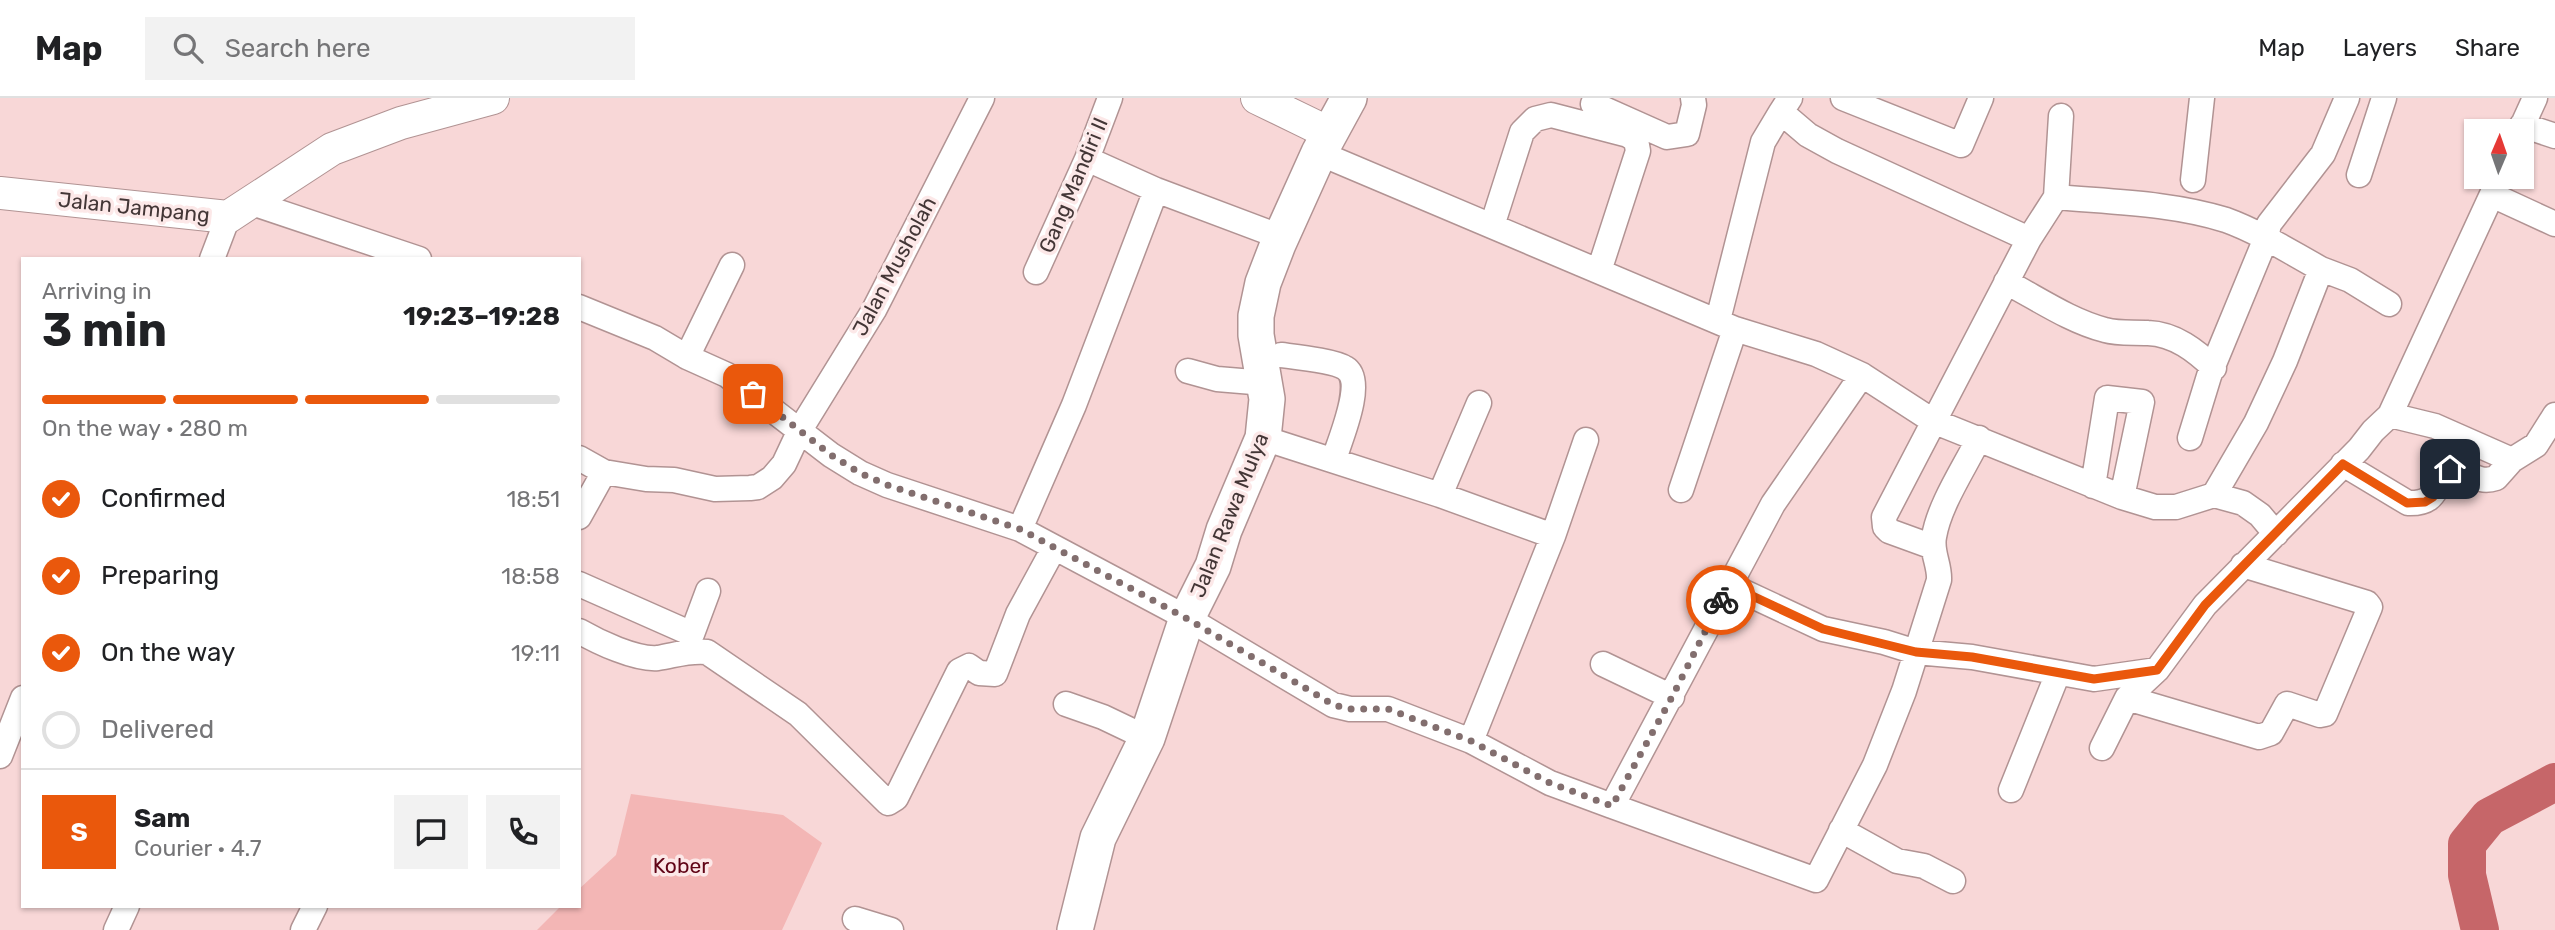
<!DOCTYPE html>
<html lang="en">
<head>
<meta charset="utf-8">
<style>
  :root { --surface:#fff; --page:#f2f2f2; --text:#202124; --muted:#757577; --line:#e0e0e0; --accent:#ea580c }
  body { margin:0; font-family:Rubik,sans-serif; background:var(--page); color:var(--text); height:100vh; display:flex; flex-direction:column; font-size:26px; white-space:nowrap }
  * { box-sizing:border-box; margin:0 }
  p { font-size:23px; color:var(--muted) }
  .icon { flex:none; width:38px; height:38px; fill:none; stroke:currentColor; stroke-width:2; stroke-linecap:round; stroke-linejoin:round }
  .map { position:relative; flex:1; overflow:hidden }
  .drawer { position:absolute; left:21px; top:159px; width:560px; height:651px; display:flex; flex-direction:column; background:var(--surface); border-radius:0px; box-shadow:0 2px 5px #0004 }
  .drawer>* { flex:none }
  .needle { width:46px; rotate:2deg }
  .tools { position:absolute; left:2464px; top:21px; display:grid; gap:14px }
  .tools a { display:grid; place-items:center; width:70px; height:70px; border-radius:0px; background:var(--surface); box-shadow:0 2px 5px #0004; font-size:35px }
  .pin { position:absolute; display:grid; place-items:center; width:60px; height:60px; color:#fff; margin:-30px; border-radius:14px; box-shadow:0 4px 10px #0006 }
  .courier { position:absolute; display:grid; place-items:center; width:70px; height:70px; margin:-35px; border:5px solid #ea580c; border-radius:50%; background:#fff; color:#222; box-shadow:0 2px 9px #0007 }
  .head em { font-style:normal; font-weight:700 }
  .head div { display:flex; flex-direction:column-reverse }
  .head { display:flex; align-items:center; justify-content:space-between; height:119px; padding:0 21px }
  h1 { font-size:46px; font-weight:700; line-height:52px }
  .bar { display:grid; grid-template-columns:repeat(4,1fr); gap:10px 7px; align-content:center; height:84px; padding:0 21px }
  .bar i { height:9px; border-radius:5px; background:var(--line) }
  .bar .current { background:var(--accent) }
  .bar p { grid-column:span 4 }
  .line { display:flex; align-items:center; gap:18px; padding:0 21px; border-top:2px solid var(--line) }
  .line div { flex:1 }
  .round { display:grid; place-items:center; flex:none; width:74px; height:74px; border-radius:0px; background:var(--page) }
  ol { padding:0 21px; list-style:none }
  li { display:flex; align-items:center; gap:21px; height:77px }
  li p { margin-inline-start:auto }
  li .icon { padding:7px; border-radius:50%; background:var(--accent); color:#fff; stroke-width:4 }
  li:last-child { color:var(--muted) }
  li i { width:38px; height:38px; border:4px solid var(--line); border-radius:50% }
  header { display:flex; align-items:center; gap:42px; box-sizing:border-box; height:98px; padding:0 35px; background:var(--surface); border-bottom:2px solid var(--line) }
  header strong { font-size:33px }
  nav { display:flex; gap:38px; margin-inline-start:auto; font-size:24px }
  .search { width:490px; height:63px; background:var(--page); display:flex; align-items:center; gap:18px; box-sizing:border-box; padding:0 24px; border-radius:0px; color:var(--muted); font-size:26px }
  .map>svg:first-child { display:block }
  .green { fill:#f3b6b5 }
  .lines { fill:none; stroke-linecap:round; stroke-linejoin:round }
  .river { stroke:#c66669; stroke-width:38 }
  .minor-casing { stroke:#b19393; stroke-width:27 }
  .tertiary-casing { stroke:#b19393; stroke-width:34 }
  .secondary-casing { stroke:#b19393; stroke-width:38 }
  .minor { stroke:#fff; stroke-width:24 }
  .tertiary { stroke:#fff; stroke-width:32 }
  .secondary { stroke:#fff; stroke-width:35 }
  .done { stroke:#826e6e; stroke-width:7; stroke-dasharray:0 12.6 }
  .route { stroke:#ea580c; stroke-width:9 }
  .labels { text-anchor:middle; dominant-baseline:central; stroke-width:7; stroke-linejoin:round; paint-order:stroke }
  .street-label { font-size:21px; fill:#433636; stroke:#fce8e8 }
  .park-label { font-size:21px; fill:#610517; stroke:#fce8e8 }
</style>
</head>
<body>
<header>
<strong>Map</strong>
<div class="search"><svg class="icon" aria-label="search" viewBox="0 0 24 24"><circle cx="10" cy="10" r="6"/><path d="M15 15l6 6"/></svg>Search here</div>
<nav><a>Map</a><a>Layers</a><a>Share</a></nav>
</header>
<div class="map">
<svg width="2555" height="832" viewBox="0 0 2555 832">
  <rect width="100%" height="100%" fill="#f8d7d7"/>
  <path class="green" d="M631,696l152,21 39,28 -40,87h-245l23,-23 19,-1v-17l37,-34z"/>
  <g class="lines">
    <path class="river" d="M2480,832l-13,-55v-31l22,-27 66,-35"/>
    <g class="minor-casing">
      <path id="minor" d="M1790,0l-9,14 27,23 29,16 192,88
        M1843,0l118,47 20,-47
        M1593,6l74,33 20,-3 7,-29 -1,-7
        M2522,27l33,11
        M2520,33l15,-33
        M1319,55l416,176 -54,161
        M1087,61l69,31 125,47
        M2359,77l25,-77
        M2193,82l9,-82
        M2492,97l63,29
        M2056,99c56,5 116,6 170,23 33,12 64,32 95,49l-36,92 -29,62 -42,72
        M249,104l170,57
        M1492,128l30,-94 13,-13 16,-4 77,20 8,5 2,11 -39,120
        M212,161l16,-42
        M2321,171l29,11 39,24
        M1036,174l51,-113 23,-61
        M2006,184c31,16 64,39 99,48 14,4 28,2 43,3 27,1 48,18 66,35
        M579,209l76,31 32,19 40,18 104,80 29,18 27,12 133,44 167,89 146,87 17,4h38l83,32 79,42 62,23 161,-302 89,-129 -46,-21 -81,-25
        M1718,222l45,-178 18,-30
        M1281,257c15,2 54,6 64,13 21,12 -5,72 -11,91
        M687,259l45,-92
        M1188,273l29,8 48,4
        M1862,277l71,46 189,76 33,10h21l38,-12 29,8 17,12 16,19
        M2390,317l45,11 77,34
        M1263,340l177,57 113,41
        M2190,340l19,-62 57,-138 3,-14 54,-70 24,-56
        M579,360l25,14
        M2343,366l65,39c30,1 25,-16 42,-34 18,-1 25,16 46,9l16,-18 24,-15 19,-30
        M2093,388l14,-88 35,4 -20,95
        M1440,397l39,-92
        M579,419l25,-45 42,7 28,1 41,9 35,-1 8,-1 14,-9 12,-14 16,-34 74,-120 108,-212
        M1020,431l54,-124 82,-215
        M1933,449l-44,-16 -4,-4 -1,-10 145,-278 27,-42 5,-81
        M579,486l113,50 16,-43
        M1729,487l94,44 61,13 32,10 56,5 122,22 63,-9
        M579,533c19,11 57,29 79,27 18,-3 31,-8 49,-6l91,62 90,89 8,-5 63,-127 10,-5 10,7 16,1 23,-60 36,-66
        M1603,566l69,33
        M2127,600l132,39 12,-4 16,-29 33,11 5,-1 45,-107 -3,-4 -124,-38
        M1066,606l37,13 44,21
        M1471,643l82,-205 33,-96
        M2102,650l25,-50 30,-28 48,-65 154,-156 14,-18 17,-16 110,-238
        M0,658l23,-58
        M2011,692l47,-117
        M1612,708l204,74 59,-115 29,-74 35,-111c1,-15 -8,-28 -5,-43 5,-32 31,-70 45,-99
        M1841,732l56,31 27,5 29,15
        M855,821l36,11
        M116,832l11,-24
        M303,832l12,-24"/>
    </g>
    <g class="tertiary-casing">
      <path id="tertiary" d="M1257,0l72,35
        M0,95l228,24 104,-68 69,-26 92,-25"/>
    </g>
    <g class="secondary-casing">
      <path id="secondary" d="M1075,832l23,-92 49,-100 40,-120 26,-52 11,-36 39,-92 4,-39 -11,-64v-19l7,-33 15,-39 41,-91 30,-55"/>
    </g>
    <use href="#minor" class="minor"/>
    <use href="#tertiary" class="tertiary"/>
    <use href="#secondary" class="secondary"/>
  </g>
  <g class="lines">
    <path class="done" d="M753,296l78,61 29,18 27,12 133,44 166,89 148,87 16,4h38l83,32 79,42 62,23 60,-109 49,-97"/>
    <path class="route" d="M1721,502l8,-15 94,44 93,23 56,5 122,22 63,-9 48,-65 138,-141 64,39 18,-1 8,-5 17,-28"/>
  </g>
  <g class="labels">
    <g class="street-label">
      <text transform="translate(1073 87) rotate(-67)">Gang Mandiri II</text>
      <text transform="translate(134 109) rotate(6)">Jalan Jampang</text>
      <text transform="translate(894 168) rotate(-62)">Jalan Musholah</text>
      <text transform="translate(1229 417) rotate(-68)">Jalan Rawa Mulya</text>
    </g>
    <g class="park-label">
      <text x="681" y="767">Kober</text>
    </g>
  </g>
</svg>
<div class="tools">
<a><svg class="needle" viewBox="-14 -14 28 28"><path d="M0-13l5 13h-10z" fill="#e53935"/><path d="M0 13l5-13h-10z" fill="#757577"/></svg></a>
</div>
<div class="pin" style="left:753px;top:296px;background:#ea580c"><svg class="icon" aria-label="bag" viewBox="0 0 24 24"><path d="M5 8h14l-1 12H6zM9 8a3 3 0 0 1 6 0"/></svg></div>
<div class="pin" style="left:2450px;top:371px;background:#1f2937"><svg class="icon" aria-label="home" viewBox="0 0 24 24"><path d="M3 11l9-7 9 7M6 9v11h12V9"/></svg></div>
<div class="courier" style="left:1721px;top:502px"><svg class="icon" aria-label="bike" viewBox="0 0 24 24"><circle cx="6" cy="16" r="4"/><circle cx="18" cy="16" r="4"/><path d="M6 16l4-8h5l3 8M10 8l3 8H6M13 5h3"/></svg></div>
<section class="drawer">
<div class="head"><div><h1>3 min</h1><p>Arriving in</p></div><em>19:23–19:28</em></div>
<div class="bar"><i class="current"></i><i class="current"></i><i class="current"></i><i></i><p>On the way · 280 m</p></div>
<ol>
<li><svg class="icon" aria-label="check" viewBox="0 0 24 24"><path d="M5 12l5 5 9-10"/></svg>Confirmed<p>18:51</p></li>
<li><svg class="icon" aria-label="check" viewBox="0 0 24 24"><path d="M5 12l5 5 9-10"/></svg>Preparing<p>18:58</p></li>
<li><svg class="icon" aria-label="check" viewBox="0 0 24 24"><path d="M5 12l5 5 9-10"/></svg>On the way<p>19:11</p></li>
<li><i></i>Delivered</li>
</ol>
<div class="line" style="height:126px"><b class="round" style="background:var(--accent);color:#fff">S</b><div><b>Sam</b><p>Courier · 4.7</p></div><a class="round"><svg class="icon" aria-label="chat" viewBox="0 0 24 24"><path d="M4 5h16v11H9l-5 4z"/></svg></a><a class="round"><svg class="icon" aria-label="phone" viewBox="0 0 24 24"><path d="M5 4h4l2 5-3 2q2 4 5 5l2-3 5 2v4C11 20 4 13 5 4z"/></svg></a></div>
</section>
</div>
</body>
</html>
